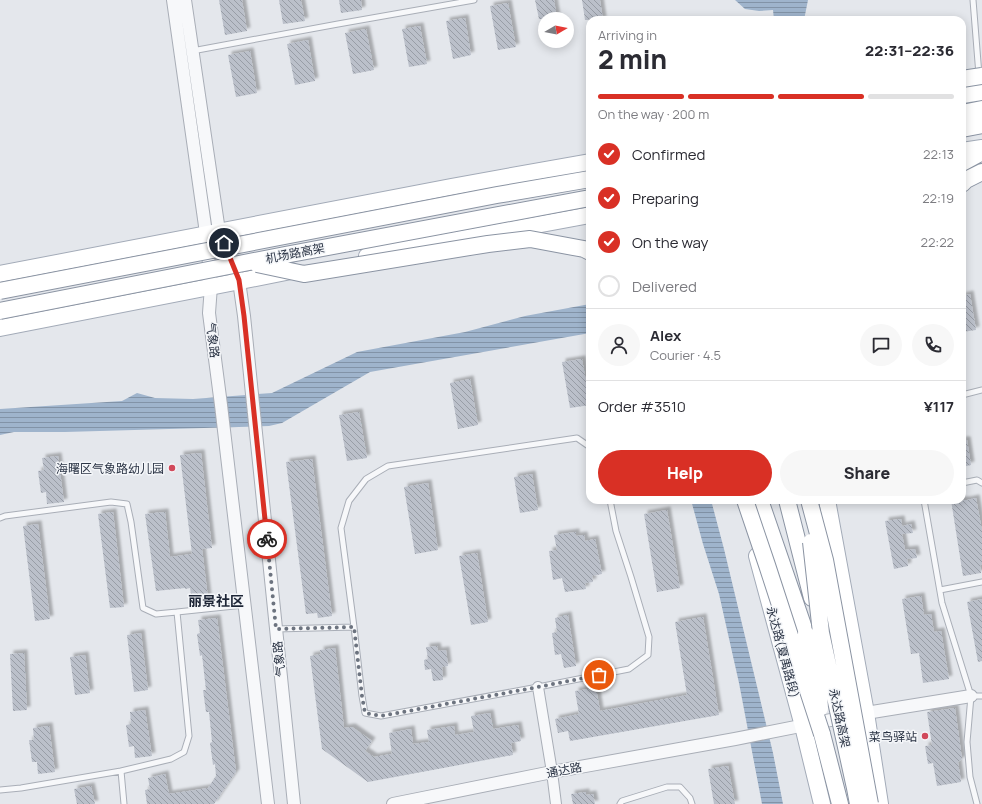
<!DOCTYPE html>
<html lang="en">
<head>
<meta charset="utf-8">
<style>
  :root { --surface:#fff; --page:#f7f7f7; --text:#2b2b33; --muted:#7c7c81; --line:#e1e1e2; --accent:#d93025 }
  body { margin:0; font-family:Manrope,"Noto Sans SC",sans-serif; background:var(--page); color:var(--text); height:100vh; display:flex; flex-direction:column; font-size:15px; white-space:nowrap }
  * { box-sizing:border-box; margin:0 }
  p { font-size:13px; color:var(--muted) }
  .icon { flex:none; width:22px; height:22px; fill:none; stroke:currentColor; stroke-width:2; stroke-linecap:round; stroke-linejoin:round }
  .map { position:relative; flex:1; overflow:hidden }
  .drawer { position:absolute; left:586px; top:16px; width:380px; height:488px; display:flex; flex-direction:column; background:var(--surface); border-radius:12px; box-shadow:0 2px 10px #0003 }
  .drawer>* { flex:none }
  .needle { width:26px; rotate:80deg }
  .controls { position:absolute; left:538px; top:12px; display:grid; gap:8px }
  .controls a { display:grid; place-items:center; width:36px; height:36px; border-radius:50%; background:var(--surface); box-shadow:0 2px 10px #0003; font-size:20px }
  .pin { position:absolute; display:grid; place-items:center; width:34px; height:34px; color:#fff; margin:-17px; border:2px solid #fff; border-radius:50%; box-shadow:0 1px 4px #0007 }
  .courier { position:absolute; display:grid; place-items:center; width:40px; height:40px; margin:-20px; border:3px solid #d93025; border-radius:50%; background:#fff; color:#222; box-shadow:0 1px 5px #0007 }
  .head em { font-style:normal; font-weight:800 }
  .head div { display:flex; flex-direction:column-reverse }
  .head { display:flex; align-items:center; justify-content:space-between; height:68px; padding:0 12px }
  h1 { font-size:26px; font-weight:800; line-height:30px }
  .bar { display:grid; grid-template-columns:repeat(4,1fr); gap:6px 4px; align-content:center; height:48px; padding:0 12px }
  .bar i { height:5px; border-radius:3px; background:var(--line) }
  .bar .selected { background:var(--accent) }
  .bar p { grid-column:span 4 }
  .line { display:flex; align-items:center; gap:10px; padding:0 12px; border-top:1px solid var(--line) }
  .line div { flex:1 }
  .round { display:grid; place-items:center; flex:none; width:42px; height:42px; border-radius:21px; background:var(--page) }
  ol { padding:0 12px; list-style:none }
  li { display:flex; align-items:center; gap:12px; height:44px }
  li p { margin-inline-start:auto }
  li .icon { padding:4px; border-radius:50%; background:var(--accent); color:#fff; stroke-width:4 }
  li:last-child { color:var(--muted) }
  li i { width:22px; height:22px; border:2px solid var(--line); border-radius:50% }
  .action { display:flex; gap:8px; margin-top:auto; padding:8px 12px }
  .action a { flex:1; height:46px; border-radius:24px; background:var(--accent); color:#fff; font-size:16px; font-weight:800; line-height:46px; text-align:center }
  .action a+a { background:var(--page); color:var(--text) }
  .map>svg:first-child { display:block }
  .water { fill:url(#water-rules) }
  .building { fill:url(#building-back-hatch); filter:url(#shadow) }
  .lines { fill:none; stroke-linecap:round; stroke-linejoin:round }
  .service-casing { stroke:#a9aeb7; stroke-width:7 }
  .minor-casing { stroke:#a9aeb7; stroke-width:12 }
  .tertiary-casing { stroke:#a9aeb7; stroke-width:14 }
  .primary-casing { stroke:#a3abb8; stroke-width:18 }
  .trunk-casing { stroke:#8b94a3; stroke-width:18 }
  .service { stroke:#f7f8fa; stroke-width:5 }
  .minor { stroke:#f7f8fa; stroke-width:10 }
  .tertiary { stroke:#f7f8fa; stroke-width:12 }
  .primary { stroke:#fff; stroke-width:16 }
  .trunk { stroke:#fff; stroke-width:16 }
  .trunk-bridge-casing { stroke:#8b94a3; stroke-width:18; stroke-linecap:butt }
  .trunk-bridge { stroke:#fff; stroke-width:16 }
  .done { stroke:#6c737f; stroke-width:4; stroke-dasharray:0 7.2 }
  .route { stroke:#d93025; stroke-width:5 }
  .poi-dot { fill:#d1495b; stroke:#f4f6f9; stroke-width:1.5 }
  .labels { text-anchor:middle; dominant-baseline:central; stroke-width:3; stroke-linejoin:round; paint-order:stroke }
  .street-label { font-size:12px; fill:#2b3445; stroke:#f4f6f9 }
  .poi-label { font-size:12px; fill:#2b3445; stroke:#f4f6f9; text-anchor:end }
  .quarter-label { font-size:14px; font-weight:bold; fill:#1d2536; stroke:#f4f6f9 }
</style>
</head>
<body>
<div class="map">
<svg width="982" height="804" viewBox="0 0 982 804">
  <defs>
    <pattern id="water-rules" width="6" height="5" patternUnits="userSpaceOnUse"><rect width="6" height="5" fill="#9fb4cc"/><path d="M0 2.5h6" fill="none" stroke="#8293a7"/></pattern>
    <pattern id="building-back-hatch" width="6" height="6" patternUnits="userSpaceOnUse"><rect width="6" height="6" fill="#bbc0ca"/><path d="M-1 5l2 2M0 0l6 6M5-1l2 2" fill="none" stroke="#989da6"/></pattern>
    <filter id="shadow"><feDropShadow dx="3.5" dy="-3.5" stdDeviation="1" flood-color="#0004"/></filter>
  </defs>
  <rect width="100%" height="100%" fill="#e4e7ec"/>
  <path class="water" d="M735,0h73l-4,20h-30l-1,-10 -14,1 -14,-2z
    M590,304v29l-220,39 -88,51 -13,3 -204,6h-51l-14,3v-26l122,-8 15,-8 18,5 38,1 79,-6 85,-41 108,-20 60,-16z
    M691,500h20l13,49 49,204 10,51h-21l-23,-121 -20,-89 -16,-50z"/>
  <path class="building" d="M219,0h23l5,31 -22,4z
    M279,0h22l4,21 -22,3z
    M339,0h22l1,10 -21,3z
    M535,0h19l3,19h-18z
    M582,0h18l3,20h-18z
    M508,3l8,44 -18,3 -8,-44z
    M465,18l6,37 -18,4 -7,-38z
    M420,26l7,38 -18,3 -7,-38z
    M366,29l8,41 -21,4 -8,-41z
    M308,40l7,41 -20,4 -8,-41z
    M250,51l7,42 -21,4 -8,-42z
    M970,294l6,36 -14,2v-36z
    M582,359l8,46 -20,3 -8,-46z
    M470,379l8,46 -20,4 -8,-46z
    M359,412l8,46 -20,3 -8,-46z
    M962,440h5l4,25 -9,2z
    M201,453l11,95 -10,1 6,49 -16,3 -2,-13 -5,1v-1l-29,3 -11,-77 20,-2 5,45 22,-3 -12,-99z
    M58,456l6,46 -17,2 -1,-12 -5,1 -3,-22 6,-1 -2,-12z
    M312,459l20,157 -14,2 -1,-5 -11,1 -20,-152z
    M532,474l6,36 -18,3 -6,-36z
    M428,483l10,67 -23,4 -11,-67z
    M976,498l6,33v34h-2l1,8 -18,3 -12,-76h16z
    M667,510l13,78 -23,4 -13,-78z
    M113,512l11,95 -14,1 -12,-94z
    M901,519l1,7 9,-2 2,9 -11,1 3,16 10,-1 2,9 -10,1 1,7 -14,3 -9,-48z
    M38,524l12,95 -15,2 -12,-95z
    M576,532v4l8,-1 1,6 10,-2 7,35 -10,2 1,6 -8,1 1,6 -21,3 -3,-14 -9,2 -4,-29 8,-1 -3,-15z
    M477,553l11,69 -17,3 -12,-69z
    M921,596l3,19 7,-1 3,18 7,-1 8,48 -26,4 -4,-30 -8,1 -9,-55z
    M982,599v62l-4,1 -11,-60z
    M568,615l8,51 -12,2 -3,-14 -6,1 -3,-22 5,-1 -2,-14z
    M703,617l16,98 -149,26 -2,-10 -10,2 -3,-14 24,-5 -4,-23 21,-3 4,23 87,-16 -12,-73z
    M217,618l19,154 -22,32h-67l-2,-14 5,-1 -2,-11 17,-4 4,20 39,-6 8,-12 -1,-12 -2,1 -3,-22 2,-1 -3,-30h-3l-3,-22h3l-4,-35 -2,1 -3,-22 3,-1 -2,-13z
    M141,633l7,57 -14,2 -7,-57z
    M437,646l1,5 8,-1 2,16 -6,1 1,13 -10,1 -2,-12 -6,1 -1,-10 4,-1 -2,-12z
    M335,648l9,80 8,-1 20,14 -7,10 9,6 17,-3 1,1 -3,-22 22,-4 2,15 16,-2 -2,-12 27,-4 1,9 19,-3 -3,-16 19,-3 3,16 25,-4 3,16 -10,2 2,12 -145,27 -46,-33 -12,-93 11,-2 -1,-4z
    M24,653l3,57 -14,1 -3,-57z
    M85,655l5,38 -15,2 -5,-38z
    M955,708l7,51 -4,3 3,20 -24,4 -4,-23 -5,1 -3,-18 7,-1 -5,-33z
    M145,710l7,46 -17,2 -1,-12 -5,1 -3,-22 5,-1 -1,-12z
    M49,726l6,46 -17,2 -1,-12h-5l-3,-22h5l-1,-12z
    M728,766l7,38h-21l-6,-35z
    M91,786l4,18h-18l-3,-15z
    M586,792v3l7,-1 2,10h-22l-2,-10z"/>
  <g class="lines">
    <g class="service-casing">
      <path id="service" d="M973,0l6,75
        M192,51l146,-27 136,-24
        M962,395l20,-5
        M590,447l-13,-9 -189,28 -22,13 -17,22 -8,27 13,99 8,69 3,17 16,3 157,-29 91,-18 19,-14 1,-18 -18,-60 -15,-46 -6,-31
        M962,483l15,-3 5,3
        M924,500l18,103 29,93 -4,46 3,35 7,27
        M0,518l5,-2 106,-14 16,2 4,18 12,86 13,6 21,-2
        M940,590l42,-8
        M276,629l78,-2
        M971,696h11
        M0,790l21,-2 100,-17
        M124,804l-3,-33 50,-12 13,-7 5,-16 -12,-124 67,-7
        M620,804l2,-3 45,-14h13l10,11 2,6"/>
    </g>
    <g class="minor-casing">
      <path id="minor" d="M538,687l14,85 4,32"/>
    </g>
    <g class="tertiary-casing">
      <path id="tertiary" d="M173,0l33,233 5,53 -2,27 12,92 47,399
        M185,0l34,231 20,50 5,35 50,488
        M393,804l159,-32 183,-33 131,-26 105,-17"/>
    </g>
    <g class="primary-casing">
      <path id="primary" d="M962,95l20,-3
        M962,151l20,-3
        M367,256l223,-41
        M0,274l451,-87 139,-25
        M0,328l291,-57
        M827,500l39,213 14,91
        M757,556l46,170 19,78"/>
    </g>
    <g class="trunk-casing">
      <path id="trunk" d="M962,113l20,-4
        M962,129l20,-4
        M962,163l20,-11
        M559,178l31,-8
        M962,184l4,-4 16,-8
        M760,500l46,134
        M787,500l25,98
        M822,734l18,70"/>
    </g>
    <use href="#service" class="service"/>
    <use href="#minor" class="minor"/>
    <use href="#tertiary" class="tertiary"/>
    <use href="#primary" class="primary"/>
    <use href="#trunk" class="trunk"/>
    <g class="trunk-bridge-casing">
      <path id="trunk-bridge" d="M962,79l20,-3
        M257,264l47,10 184,-30 42,-5 54,10 6,3
        M0,291l497,-96 93,-16
        M0,311l285,-56 305,-57
        M745,500l22,65 55,169
        M809,500l16,60 45,244
        M811,542l10,91 34,155 3,16
        M806,634l12,49 2,25"/>
    </g>
    <use href="#trunk-bridge" class="trunk-bridge"/>
  </g>
  <g class="lines">
    <path class="done" d="M267,539l9,90 78,-2 8,69 3,17 16,3 157,-29 61,-12"/>
    <path class="route" d="M224,243l15,37 5,36 23,223"/>
  </g>
  <g class="poi-dot">
    <circle cx="172" cy="468" r="4"/>
    <circle cx="925" cy="736" r="4"/>
  </g>
  <g class="labels">
    <g class="street-label">
      <text transform="translate(295 253) rotate(-11)">机场路高架</text>
      <text transform="translate(213 340) rotate(83)">气象路</text>
      <text transform="translate(783 652) rotate(75)">永达路(夏禹路段)</text>
      <text transform="translate(279 659) rotate(-96)">气象路</text>
      <text transform="translate(840 718) rotate(78)">永达路高架</text>
      <text transform="translate(564 770) rotate(-11)">通达路</text>
    </g>
    <g class="poi-label">
      <text x="164" y="468">海曙区气象路幼儿园</text>
      <text x="917" y="736">菜鸟驿站</text>
    </g>
    <g class="quarter-label">
      <text x="216" y="600">丽景社区</text>
    </g>
  </g>
</svg>
<div class="controls">
<a><svg class="needle" viewBox="-14 -14 28 28"><path d="M0-13l5 13h-10z" fill="#e53935"/><path d="M0 13l5-13h-10z" fill="#7c7c81"/></svg></a>
</div>
<div class="pin" style="left:599px;top:675px;background:#ea580c"><svg class="icon" aria-label="bag" viewBox="0 0 24 24"><path d="M5 8h14l-1 12H6zM9 8a3 3 0 0 1 6 0"/></svg></div>
<div class="pin" style="left:224px;top:243px;background:#1f2937"><svg class="icon" aria-label="home" viewBox="0 0 24 24"><path d="M3 11l9-7 9 7M6 9v11h12V9"/></svg></div>
<div class="courier" style="left:267px;top:539px"><svg class="icon" aria-label="bike" viewBox="0 0 24 24"><circle cx="6" cy="16" r="4"/><circle cx="18" cy="16" r="4"/><path d="M6 16l4-8h5l3 8M10 8l3 8H6M13 5h3"/></svg></div>
<section class="drawer">
<div class="head"><div><h1>2 min</h1><p>Arriving in</p></div><em>22:31–22:36</em></div>
<div class="bar"><i class="selected"></i><i class="selected"></i><i class="selected"></i><i></i><p>On the way · 200 m</p></div>
<ol>
<li><svg class="icon" aria-label="check" viewBox="0 0 24 24"><path d="M5 12l5 5 9-10"/></svg>Confirmed<p>22:13</p></li>
<li><svg class="icon" aria-label="check" viewBox="0 0 24 24"><path d="M5 12l5 5 9-10"/></svg>Preparing<p>22:19</p></li>
<li><svg class="icon" aria-label="check" viewBox="0 0 24 24"><path d="M5 12l5 5 9-10"/></svg>On the way<p>22:22</p></li>
<li><i></i>Delivered</li>
</ol>
<div class="line" style="height:72px"><a class="round"><svg class="icon" aria-label="person" viewBox="0 0 24 24"><circle cx="12" cy="8" r="4"/><path d="M4 21q1-7 8-7t8 7"/></svg></a><div><b>Alex</b><p>Courier · 4.5</p></div><a class="round"><svg class="icon" aria-label="chat" viewBox="0 0 24 24"><path d="M4 5h16v11H9l-5 4z"/></svg></a><a class="round"><svg class="icon" aria-label="phone" viewBox="0 0 24 24"><path d="M5 4h4l2 5-3 2q2 4 5 5l2-3 5 2v4C11 20 4 13 5 4z"/></svg></a></div>
<div class="line" style="height:52px"><div>Order #3510</div><b>¥117</b></div>
<div class="action"><a>Help</a><a>Share</a></div>
</section>
</div>
</body>
</html>
